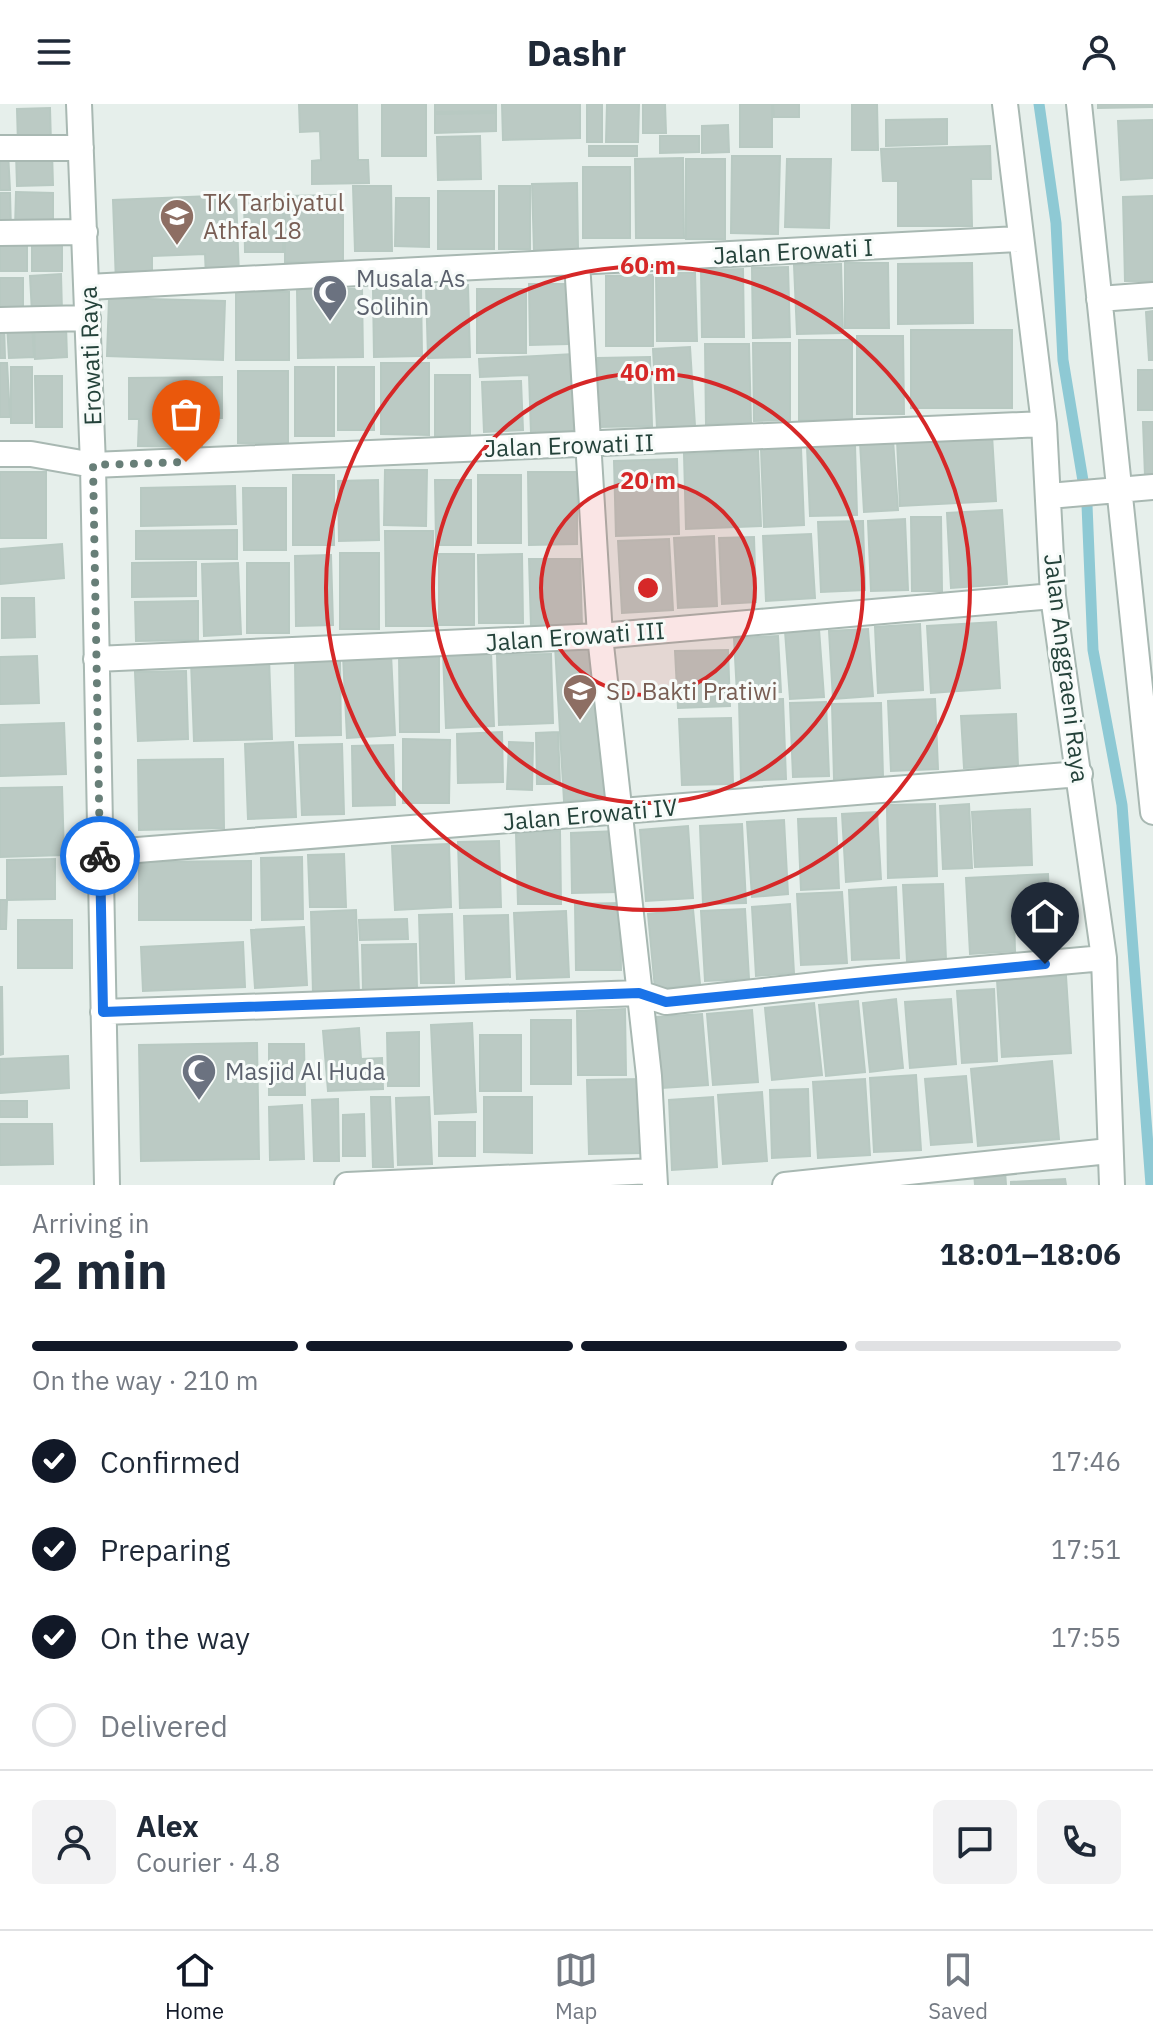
<!DOCTYPE html>
<html lang="en">
<head>
<meta charset="utf-8">
<style>
  :root { --surface:#fff; --page:#f2f2f3; --text:#1f2937; --muted:#747a83; --line:#e0e1e3; --accent:#111827 }
  body { margin:0; font-family:"IBM Plex Sans",sans-serif; background:var(--page); color:var(--text); height:100vh; display:flex; flex-direction:column; font-size:30px; white-space:nowrap }
  * { box-sizing:border-box; margin:0 }
  p { font-size:26px; color:var(--muted) }
  .icon { flex:none; width:44px; height:44px; fill:none; stroke:currentColor; stroke-width:2; stroke-linecap:round; stroke-linejoin:round }
  .map { position:relative; height:1081px; overflow:hidden }
  .drawer { display:flex; flex-direction:column; background:var(--surface); flex:1 }
  .drawer>* { flex:none }
  .pin { position:absolute; display:grid; place-items:center; width:68px; height:68px; color:#fff; margin:-82px -34px; border-radius:50% 50% 50% 0; rotate:-45deg; box-shadow:0 0 8px #0007 }
  .pin .icon { rotate:45deg }
  .courier { position:absolute; display:grid; place-items:center; width:80px; height:80px; margin:-40px; border:6px solid #1a73e8; border-radius:50%; background:#fff; color:#222; box-shadow:0 2px 10px #0007 }
  .headline em { font-style:normal; font-weight:800 }
  .headline div { display:flex; flex-direction:column-reverse }
  .headline { display:flex; align-items:center; justify-content:space-between; height:136px; padding:0 32px }
  h1 { font-size:52px; font-weight:800; line-height:60px }
  .bar { display:grid; grid-template-columns:repeat(4,1fr); gap:12px 8px; align-content:center; height:96px; padding:0 32px }
  .bar i { height:10px; border-radius:6px; background:var(--line) }
  .bar .current { background:var(--accent) }
  .bar p { grid-column:span 4 }
  .line { display:flex; align-items:center; gap:20px; padding:0 32px; border-top:2px solid var(--line) }
  .line div { flex:1 }
  .round { display:grid; place-items:center; flex:none; width:84px; height:84px; border-radius:12px; background:var(--page) }
  ol { padding:0 32px; list-style:none }
  li { display:flex; align-items:center; gap:24px; height:88px }
  li p { margin-inline-start:auto }
  li .icon { padding:8px; border-radius:50%; background:var(--accent); color:#fff; stroke-width:4 }
  li:last-child { color:var(--muted) }
  li i { width:44px; height:44px; border:4px solid var(--line); border-radius:50% }
  header { display:flex; justify-content:space-between; align-items:center; height:104px; padding:0 32px; background:var(--surface); font-size:36px; font-weight:800 }
  .tab-bar { display:flex; justify-content:space-around; align-items:center; height:112px; border-top:2px solid var(--line); background:var(--surface); font-size:22px; color:var(--muted) }
  .tab-bar a { display:grid; justify-items:center; gap:4px }
  .tab-bar .current { color:var(--accent) }
  .map>svg:first-child { display:block }
  .lines { fill:none; stroke-linecap:round; stroke-linejoin:round }
  .stream { stroke:#8ec9d4; stroke-width:11 }
  .building { fill:#bbcac4; stroke:#b8c9c2; stroke-width:2 }
  .minor-casing { stroke:#a8b8b2; stroke-width:28 }
  .minor { stroke:#fff; stroke-width:24 }
  .done { stroke:#687f78; stroke-width:8; stroke-dasharray:0 14.4 }
  .route { stroke:#1a73e8; stroke-width:10 }
  .ring { fill:none; stroke:#d62828; stroke-width:4 }
  .labels { text-anchor:middle; dominant-baseline:central; stroke-width:6; stroke-linejoin:round; paint-order:stroke }
  .education-label { font-size:24px; fill:#785e54; stroke:#f7fbf9; text-anchor:start }
  .street-label { font-size:24px; fill:#24423a; stroke:#f7fbf9 }
  .worship-label { font-size:24px; fill:#5b616d; stroke:#f7fbf9; text-anchor:start }
  .centre { fill:#d62828; stroke:#f7fbf9; stroke-width:4 }
  .ring-label { font-size:24px; text-anchor:middle; font-weight:bold; fill:#d62828; stroke:#f7fbf9; stroke-width:6; stroke-linejoin:round; paint-order:stroke }
</style>
</head>
<body>
<header><svg class="icon" aria-label="menu" viewBox="0 0 24 24"><path d="M4 6h16M4 12h16M4 18h16"/></svg>Dashr<svg class="icon" aria-label="person" viewBox="0 0 24 24"><circle cx="12" cy="8" r="4"/><path d="M4 21q1-7 8-7t8 7"/></svg></header>
<div class="map">
<svg width="1153" height="1081" viewBox="0 0 1153 1081">
  <rect width="100%" height="100%" fill="#e6efeb"/>
  <g class="lines">
    <path class="stream" d="M1039,0l17,119 7,137 24,145 6,145 29,155 29,380"/>
  </g>
  <path class="building" d="M299,0h58l1,56h10l1,23 -57,1v-23l9,-1 -1,-29 -20,1z
    M382,0h44v52h-44z
    M435,0h61v7l-61,1z
    M502,0h78v34l-77,2z
    M587,0h15v38h-15z
    M607,0h32l-1,38h-32z
    M643,0h22l1,29h-23z
    M740,0h32v43h-32z
    M773,0h26v13h-25z
    M852,0h25l1,46h-26z
    M1098,0h55v3l-55,1z
    M50,4l1,36h-33l-1,-35z
    M496,9v18l-61,2v-19z
    M947,15v25l-61,2v-26z
    M1153,16v58l-32,2 -3,-59z
    M728,21l1,27 -27,1v-27z
    M480,32l1,43 -43,1 -1,-43z
    M660,32h39v16l-39,1z
    M589,42h48v10h-48z
    M990,42l1,33h-20l1,47h-74v-45h-15l-2,-32z
    M0,48h8l2,38h-10z
    M52,48l1,33 -36,1 -1,-33z
    M732,52h48l-2,78 -47,-1z
    M683,54l1,80h-48l-1,-79z
    M686,55h39v80h-39z
    M787,55h44l-2,69 -44,-1z
    M583,63h47v71h-47z
    M577,79l1,66 -44,1 -2,-66z
    M353,82h38l1,65h-37z
    M499,82h31v63h-31z
    M438,87h56v58h-56z
    M16,88l37,1v37l-38,-1z
    M0,89h10l1,37h-11z
    M236,91l3,81 -33,1 -1,-23 -53,2v25l-36,2 -3,-83z
    M343,91v67h-58v-66z
    M1153,92v85h-28l-2,-84z
    M244,93h39v55h-38z
    M396,94h33v49l-34,-1z
    M0,134h27v33h-27z
    M32,135h30v32h-30z
    M845,159h43l1,65h-44z
    M972,159l1,60 -75,1v-60z
    M841,160l2,69 -46,1 -3,-69z
    M788,163l2,70 -37,1 -1,-70z
    M743,165l1,68h-42l-1,-67z
    M656,169h39l2,68h-40z
    M61,170l1,38 -30,1 -2,-37z
    M653,171v71h-47v-70z
    M0,174h23v37h-23z
    M529,180h38l1,60 -38,1z
    M468,181l2,72 -42,1 -2,-72z
    M421,184l1,68 -48,1 -1,-68z
    M297,185h65l1,68 -65,1z
    M477,185h49v64h-49z
    M236,188h53v68h-53z
    M109,194l116,3 -2,59 -116,-4z
    M1153,207v49h-4l-3,-48z
    M0,220h4l1,34h-5z
    M32,220l2,33 -25,1 -2,-33z
    M34,221h32l1,32 -32,2z
    M911,226h101v78h-101z
    M857,232h46l1,78h-47z
    M799,236h53v80h-53z
    M753,239h37v77l-36,1z
    M705,240h44l2,79 -45,1z
    M690,243l5,79 -38,2 -4,-79z
    M574,250l5,78 -48,1 -2,-58 -49,2 -1,-18z
    M650,253l2,69 -53,1 -1,-69z
    M0,259h7l3,54h-10z
    M381,259h48v72l-48,-1z
    M11,263h21v56h-21z
    M295,263h39v69h-39z
    M338,263h36v63h-36z
    M1138,266h15v40h-15z
    M238,267h50v72h-50z
    M435,271h35v61h-35z
    M35,272h27v51h-26z
    M222,273v41h-19l-1,29 -64,-1 1,-27h-10v-41z
    M521,277l2,49 -39,2 -2,-50z
    M1143,318h10v54h-8z
    M992,331l4,66 -96,5 -3,-66z
    M893,336l5,70 -34,2 -4,-70z
    M855,341l2,70 -47,1 -3,-69z
    M801,344l3,77 -40,2 -3,-78z
    M758,347l3,75 -75,3 -2,-75z
    M677,355l2,75 -63,2 -2,-75z
    M385,366h42l-1,56 -42,-1z
    M0,368h46v66h-46z
    M528,368h49v72l-48,1z
    M293,371h41v70h-41z
    M478,371h43v68h-43z
    M378,376l1,60 -40,1 -1,-60z
    M435,376h36v65h-35z
    M235,382l1,38 -95,2v-38z
    M243,384h43v62h-42z
    M1002,406l5,74 -56,4 -4,-75z
    M911,413h30l1,74h-30z
    M905,415l3,71 -37,1 -3,-70z
    M863,417l2,69 -44,2 -3,-70z
    M237,426v29h-101v-28z
    M385,427h48v95h-47z
    M811,430l4,64 -49,3 -3,-65z
    M714,432l3,70 -39,2 -4,-70z
    M754,433l2,65 -34,2 -3,-66z
    M669,435l4,71 -51,3 -4,-72z
    M62,440l2,34 -64,6v-35z
    M340,449h39v76h-39z
    M439,450h35v71h-35z
    M522,450l1,69h-44l-1,-68z
    M331,451l2,70 -37,1 -1,-70z
    M529,455h51l2,67h-51z
    M196,458v34l-64,1v-34z
    M238,459l3,71 -37,2 -2,-72z
    M247,459h42v70h-42z
    M2,494h32l1,39 -33,1z
    M198,497v39l-62,1 -1,-39z
    M996,518l4,66 -69,5 -4,-67z
    M920,520l3,66 -45,3 -3,-66z
    M819,525l5,68 -34,2 -5,-68z
    M868,525l5,67 -40,3 -4,-68z
    M778,532l3,56 -44,2 -3,-56z
    M596,539l9,155 -41,3 -9,-155z
    M728,546l2,56 -52,2 -3,-57z
    M491,548l3,74 -48,2 -3,-75z
    M391,550l4,81 -48,3 -4,-82z
    M551,550l2,69 -54,2 -2,-70z
    M399,551h40v77h-39z
    M37,552l2,47 -39,1v-47z
    M269,554l3,81 -78,2 -3,-80z
    M295,557h45l1,74 -45,1z
    M186,567l2,68 -50,2 -3,-69z
    M783,595l3,80 -45,2 -2,-81z
    M935,595l3,70 -47,2 -3,-70z
    M826,598l3,74 -36,1 -3,-74z
    M881,599l2,74 -49,2 -2,-75z
    M1016,610l2,52 -54,2 -3,-52z
    M731,614l2,66 -51,1 -3,-66z
    M64,619l2,51 -66,2v-51z
    M502,628l1,50 -45,1 -1,-49z
    M558,628l2,52h-23l-1,-51z
    M403,635l47,1 -1,63h-46z
    M293,638l3,75 -48,2 -3,-75z
    M509,638l24,1 -1,47 -25,-1z
    M342,640l2,70 -42,1 -3,-70z
    M393,641l2,60 -42,1 -1,-60z
    M223,655l1,69 -85,2 -1,-70z
    M62,683l2,68 -64,2v-69z
    M935,700l2,72 -49,2 -1,-73z
    M969,700l3,64 -29,1 -3,-63z
    M1030,705l2,56 -57,2 -3,-55z
    M877,708l4,67 -35,3 -4,-68z
    M836,714l3,70 -38,2 -3,-71z
    M784,716l4,74 -36,3 -5,-75z
    M742,720l4,79 -43,1 -3,-78z
    M688,722l5,72 -47,3 -6,-71z
    M560,727l1,73h-43l-2,-71z
    M617,727l1,61 -46,1 -1,-60z
    M499,737l2,66 -41,1 -2,-66z
    M449,740l2,63 -56,3 -3,-64z
    M344,750l2,53h-36l-2,-52z
    M302,753l1,62 -41,1 -1,-62z
    M55,755v40l-48,1v-40z
    M251,757v59h-112v-58z
    M1048,770l2,43 -36,2 1,32 -45,3 -4,-76z
    M943,780l3,76 -39,1 -4,-76z
    M896,783l3,71 -47,2 -3,-70z
    M842,788l5,71 -46,2 -4,-71z
    M0,796h7l-1,29h-6z
    M620,799l1,67h-45l-1,-66z
    M790,800l4,69 -38,3 -4,-69z
    M693,805l7,75 -45,5 -7,-75z
    M745,805l4,70 -44,2 -4,-70z
    M356,806l3,83 -46,1 -2,-82z
    M566,807l3,66 -52,2 -3,-66z
    M452,810l2,69h-33l-2,-68z
    M508,811l2,62 -44,2 -2,-63z
    M407,815l1,20 -48,1 -1,-20z
    M18,816h54v48h-54z
    M304,823l3,58 -52,3 -4,-58z
    M243,838l2,45 -102,4 -2,-44z
    M416,840l1,45 -54,1 -1,-45z
    M1066,872l5,77 -69,4 -5,-77z
    M0,883h2l1,67 -3,1z
    M994,885l3,72 -35,2 -5,-72z
    M896,895l7,69 -33,4 -7,-69z
    M951,895l5,65 -46,4 -5,-66z
    M858,897l7,71 -39,4 -7,-71z
    M814,899l8,72 -50,5 -7,-72z
    M625,905l1,66h-48l-1,-64z
    M752,906l6,72 -45,3 -6,-71z
    M702,910l6,71 -46,3 -5,-71z
    M531,916h40v64h-40z
    M472,919l4,89 -41,2 -4,-89z
    M359,924l2,31 21,-1 1,31 -55,2 -5,-60z
    M419,928v54h-31l-1,-53z
    M480,931h41v56h-41z
    M257,939l2,116 -118,2 -2,-116z
    M269,940h35l1,51h-36z
    M68,952l1,32 -69,5v-34z
    M1052,957l7,78 -81,7 -7,-77z
    M916,971l5,75 -47,2 -4,-74z
    M966,972l6,66 -41,3 -6,-66z
    M641,975l2,74 -54,1 -2,-74z
    M865,975l5,76 -52,3 -5,-76z
    M808,985l2,67 -38,2 -2,-68z
    M762,988l5,69 -44,3 -5,-69z
    M371,993h19l3,70h-20z
    M429,993l3,67 -34,1 -2,-67z
    M484,993h48v56l-48,-1z
    M713,993l4,70 -45,3 -3,-70z
    M338,995l1,62h-25l-2,-61z
    M0,997h27v16h-27z
    M302,1001l2,54 -34,1 -1,-53z
    M364,1010l1,42h-22v-41z
    M439,1018h36v34h-36z
    M0,1020h52l1,40 -53,1z
    M1005,1067l1,14h-31l-1,-12z
    M1065,1075l1,6h-55v-3z"/>
  <g class="lines">
    <g class="minor-casing">
      <path id="minor" d="M79,0l14,361 14,720
        M1005,0l39,320 9,172 51,362 8,227
        M1079,0l74,708
        M0,44h81
        M0,129l85,-1
        M577,158l23,374 49,440 6,109
        M88,183l932,-48
        M1099,195l54,-4
        M0,216l88,-2
        M0,350h31l62,11 951,-41
        M1049,392l104,-9
        M96,555l504,-23 453,-40
        M100,749l980,-79
        M103,908l536,-19 27,9 202,-23 236,-21
        M347,1081l307,-14 1,14
        M785,1081l324,-34"/>
    </g>
    <use href="#minor" class="minor"/>
  </g>
  <g class="lines">
    <path class="done" d="M100,752l-7,-391 93,-3"/>
    <path class="route" d="M100,752l3,156 536,-19 27,9 379,-38"/>
  </g>
  <circle cx="648" cy="484" r="107" fill="#d62828" fill-opacity=".12"/>
  <g class="ring">
    <circle cx="648" cy="484" r="107"/>
    <circle cx="648" cy="484" r="215"/>
    <circle cx="648" cy="484" r="322"/>
  </g>
  <defs>
    <g id="school-pin" transform="scale(1.8)"><path d="M0 17L-7.5 6A9.5 9.5 0 1 1 7.5 6Z" fill="#8d6e63" stroke="#f7fbf9"/><path d="M0-5L7-2L0 1L-7-2ZM-4 1L0 2.5L4 1V4Q0 6-4 4Z" fill="#fff"/></g>
    <g id="mosque-pin" transform="scale(1.8)"><path d="M0 17L-7.5 6A9.5 9.5 0 1 1 7.5 6Z" fill="#6b7280" stroke="#f7fbf9"/><path d="M3.5-4.9A6 6 0 1 0 3.5 4.9A5 5 0 1 1 3.5-4.9Z" fill="#fff"/></g>
  </defs>
  <g fill-rule="evenodd">
    <use href="#school-pin" x="177" y="112"/>
    <use href="#mosque-pin" x="330" y="188"/>
    <use href="#school-pin" x="580" y="587"/>
    <use href="#mosque-pin" x="199" y="967"/>
  </g>
  <g class="labels">
    <g class="education-label">
      <text x="203" y="98">TK Tarbiyatul<tspan x="203" dy="28">Athfal 18</tspan></text>
      <text x="606" y="587">SD Bakti Pratiwi</text>
    </g>
    <g class="street-label">
      <text transform="translate(793 147) rotate(-3)">Jalan Erowati I</text>
      <text transform="translate(90 252) rotate(-92)">Erowati Raya</text>
      <text transform="translate(569 341) rotate(-2)">Jalan Erowati II</text>
      <text transform="translate(575 532) rotate(-4)">Jalan Erowati III</text>
      <text transform="translate(1067 564) rotate(83)">Jalan Anggraeni Raya</text>
      <text transform="translate(590 710) rotate(-5)">Jalan Erowati IV</text>
    </g>
    <g class="worship-label">
      <text x="356" y="174">Musala As<tspan x="356" dy="28">Solihin</tspan></text>
      <text x="225" y="967">Masjid Al Huda</text>
    </g>
  </g>
  <circle cx="648" cy="484" r="12" class="centre"/>
  <g class="ring-label">
    <text x="648" y="170">60 m</text>
    <text x="648" y="277">40 m</text>
    <text x="648" y="385">20 m</text>
  </g>
</svg>
<div class="pin" style="left:186px;top:358px;background:#ea580c"><svg class="icon" aria-label="bag" viewBox="0 0 24 24"><path d="M5 8h14l-1 12H6zM9 8a3 3 0 0 1 6 0"/></svg></div>
<div class="pin" style="left:1045px;top:860px;background:#1f2937"><svg class="icon" aria-label="home" viewBox="0 0 24 24"><path d="M3 11l9-7 9 7M6 9v11h12V9"/></svg></div>
<div class="courier" style="left:100px;top:752px"><svg class="icon" aria-label="bike" viewBox="0 0 24 24"><circle cx="6" cy="16" r="4"/><circle cx="18" cy="16" r="4"/><path d="M6 16l4-8h5l3 8M10 8l3 8H6M13 5h3"/></svg></div>
</div>
<section class="drawer">
<div class="headline"><div><h1>2 min</h1><p>Arriving in</p></div><em>18:01–18:06</em></div>
<div class="bar"><i class="current"></i><i class="current"></i><i class="current"></i><i></i><p>On the way · 210 m</p></div>
<ol>
<li><svg class="icon" aria-label="check" viewBox="0 0 24 24"><path d="M5 12l5 5 9-10"/></svg>Confirmed<p>17:46</p></li>
<li><svg class="icon" aria-label="check" viewBox="0 0 24 24"><path d="M5 12l5 5 9-10"/></svg>Preparing<p>17:51</p></li>
<li><svg class="icon" aria-label="check" viewBox="0 0 24 24"><path d="M5 12l5 5 9-10"/></svg>On the way<p>17:55</p></li>
<li><i></i>Delivered</li>
</ol>
<div class="line" style="height:144px"><a class="round"><svg class="icon" aria-label="person" viewBox="0 0 24 24"><circle cx="12" cy="8" r="4"/><path d="M4 21q1-7 8-7t8 7"/></svg></a><div><b>Alex</b><p>Courier · 4.8</p></div><a class="round"><svg class="icon" aria-label="chat" viewBox="0 0 24 24"><path d="M4 5h16v11H9l-5 4z"/></svg></a><a class="round"><svg class="icon" aria-label="phone" viewBox="0 0 24 24"><path d="M5 4h4l2 5-3 2q2 4 5 5l2-3 5 2v4C11 20 4 13 5 4z"/></svg></a></div>
</section>
<nav class="tab-bar">
<a class="current"><svg class="icon" aria-label="home" viewBox="0 0 24 24"><path d="M3 11l9-7 9 7M6 9v11h12V9"/></svg>Home</a>
<a><svg class="icon" aria-label="map" viewBox="0 0 24 24"><path d="M3 6l6-2 6 2 6-2v14l-6 2-6-2-6 2zM9 4v14M15 6v14"/></svg>Map</a>
<a><svg class="icon" aria-label="saved" viewBox="0 0 24 24"><path d="M7 4h10v16l-5-4-5 4z"/></svg>Saved</a>
</nav>
</body>
</html>
